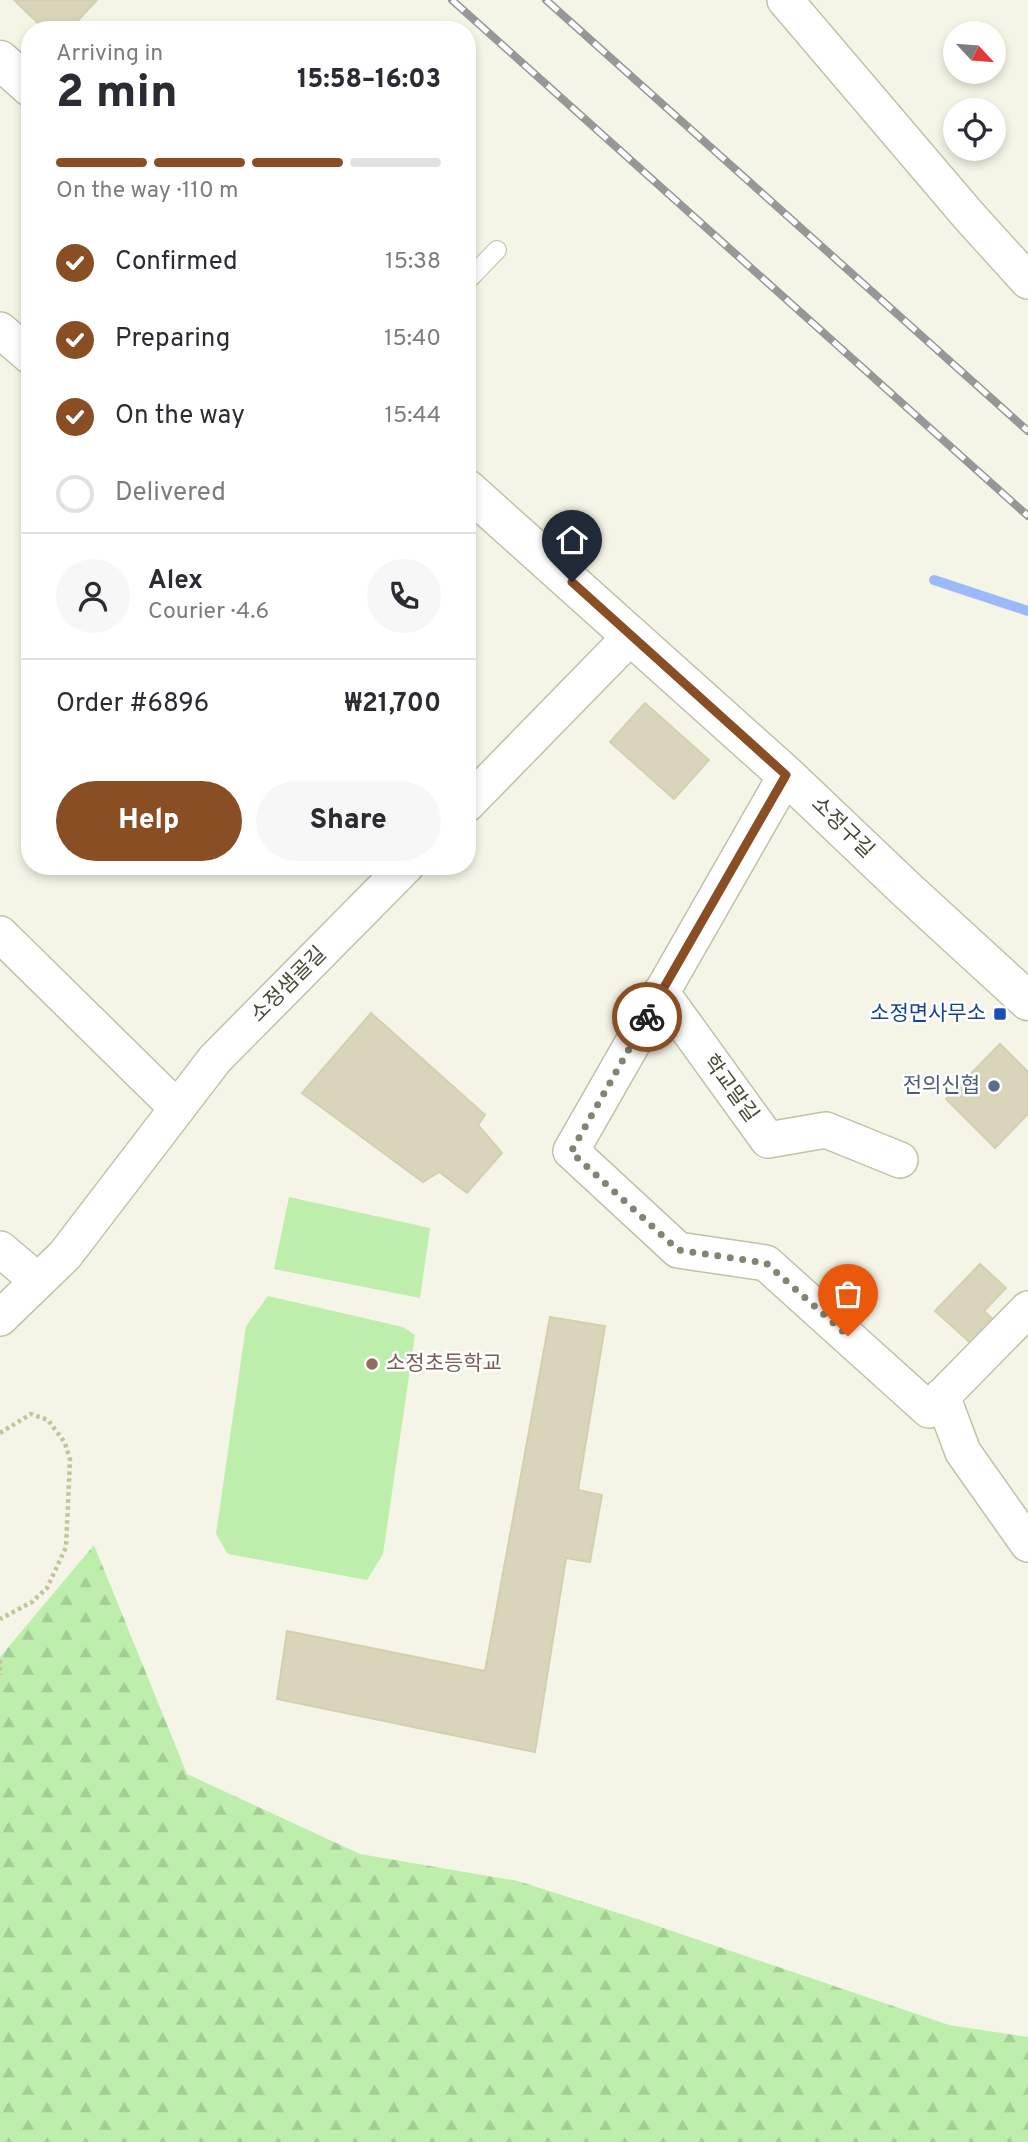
<!DOCTYPE html>
<html lang="en">
<head>
<meta charset="utf-8">
<style>
  :root { --surface:#fff; --page:#f7f7f7; --text:#2b2b33; --muted:#7c7c81; --line:#e1e1e2; --accent:#8a4e25 }
  body { margin:0; font-family:Overpass,"Noto Sans KR",sans-serif; background:var(--page); color:var(--text); height:100vh; display:flex; flex-direction:column; font-size:26px; white-space:nowrap }
  * { box-sizing:border-box; margin:0 }
  p { font-size:23px; color:var(--muted) }
  .icon { flex:none; width:38px; height:38px; fill:none; stroke:currentColor; stroke-width:2; stroke-linecap:round; stroke-linejoin:round }
  .map { position:relative; flex:1; overflow:hidden }
  .drawer { position:absolute; left:21px; top:21px; width:455px; height:854px; display:flex; flex-direction:column; background:var(--surface); border-radius:28px; box-shadow:0 4px 10px #0003 }
  .drawer>* { flex:none }
  .needle { width:46px; rotate:116deg }
  .controls { position:absolute; left:943px; top:21px; display:grid; gap:14px }
  .controls a { display:grid; place-items:center; width:63px; height:63px; border-radius:50%; background:var(--surface); box-shadow:0 4px 10px #0003; font-size:35px }
  .pin { position:absolute; display:grid; place-items:center; width:60px; height:60px; color:#fff; margin:-72px -30px; border-radius:50% 50% 50% 0; rotate:-45deg; box-shadow:0 0 7px #0007 }
  .pin .icon { rotate:45deg }
  .courier { position:absolute; display:grid; place-items:center; width:70px; height:70px; margin:-35px; border:5px solid #8a4e25; border-radius:50%; background:#fff; color:#222; box-shadow:0 2px 9px #0007 }
  .head em { font-style:normal; font-weight:800 }
  .head div { display:flex; flex-direction:column-reverse }
  .head { display:flex; align-items:center; justify-content:space-between; height:119px; padding:0 35px }
  h1 { font-size:46px; font-weight:800; line-height:52px }
  .bar { display:grid; grid-template-columns:repeat(4,1fr); gap:10px 7px; align-content:center; height:84px; padding:0 35px }
  .bar i { height:9px; border-radius:5px; background:var(--line) }
  .bar .on { background:var(--accent) }
  .bar p { grid-column:span 4 }
  .line { display:flex; align-items:center; gap:18px; padding:0 35px; border-top:2px solid var(--line) }
  .line div { flex:1 }
  .round { display:grid; place-items:center; flex:none; width:74px; height:74px; border-radius:37px; background:var(--page) }
  ol { padding:0 35px; list-style:none }
  li { display:flex; align-items:center; gap:21px; height:77px }
  li p { margin-inline-start:auto }
  li .icon { padding:7px; border-radius:50%; background:var(--accent); color:#fff; stroke-width:4 }
  li:last-child { color:var(--muted) }
  li i { width:38px; height:38px; border:4px solid var(--line); border-radius:50% }
  .action { display:flex; gap:14px; margin-top:auto; padding:14px 35px }
  .action a { flex:1; height:80px; border-radius:42px; background:var(--accent); color:#fff; font-size:28px; font-weight:800; line-height:80px; text-align:center }
  .action a+a { background:var(--page); color:var(--text) }
  .map>svg:first-child { display:block }
  .forest { fill:url(#forest-firs) }
  .garden { fill:#bdeeab }
  .lines { fill:none; stroke-linecap:round; stroke-linejoin:round }
  .stream { stroke:#9cb9f9; stroke-width:10 }
  .building { fill:#d8d5bb; stroke:#d4d0ad; stroke-width:2 }
  .service-casing { stroke:#c2c1a8; stroke-width:20 }
  .minor-casing { stroke:#c2c1a8; stroke-width:38 }
  .tertiary-casing { stroke:#c2c1a8; stroke-width:41 }
  .path { stroke:#c6c298; stroke-width:4.5; stroke-dasharray:3.5 3.5; stroke-linecap:butt }
  .service { stroke:#fff; stroke-width:18 }
  .minor { stroke:#fff; stroke-width:35 }
  .tertiary { stroke:#fff; stroke-width:38 }
  .rail-casing { stroke:#979797; stroke-width:8 }
  .rail { stroke:#fff; stroke-width:5; stroke-dasharray:16; stroke-linecap:butt }
  .done { stroke:#858473; stroke-width:7; stroke-dasharray:0 12.6 }
  .route { stroke:#8a4e25; stroke-width:9 }
  .transit-dot { fill:#1a4fb4; stroke:#fff; stroke-width:2.5 }
  .service-dot { fill:#5c6f8a; stroke:#fff; stroke-width:2.5 }
  .education-dot { fill:#8d6e63; stroke:#fff; stroke-width:2.5 }
  .labels { text-anchor:middle; dominant-baseline:central; stroke-width:5; stroke-linejoin:round; paint-order:stroke }
  .street-label { font-size:21px; fill:#494735; stroke:#fff }
  .transit-label { font-size:21px; fill:#164399; stroke:#fff; text-anchor:end }
  .service-label { font-size:21px; fill:#4e5e75; stroke:#fff; text-anchor:end }
  .education-label { font-size:21px; fill:#785e54; stroke:#fff; text-anchor:start }
</style>
</head>
<body>
<div class="map">
<svg width="1028" height="2142" viewBox="0 0 1028 2142">
  <defs>
    <pattern id="forest-firs" width="22" height="20" patternUnits="userSpaceOnUse" patternTransform="scale(1.75)"><rect width="22" height="20" fill="#bdeeab"/><path d="M5 1l3.5 6h-7zM16 11l3.5 6h-7z" fill="#a4cd94"/></pattern>
  </defs>
  <rect width="100%" height="100%" fill="#f5f5e7"/>
  <path class="forest" d="M94,1545l93,229 173,80 158,27 119,38 312,106 79,12v105h-1028v-485z"/>
  <path class="garden" d="M289,1197l141,31 -10,70 -146,-29z
    M268,1296l135,31 12,8 -32,219 -16,26 -139,-26 -12,-20 30,-208z"/>
  <g class="lines">
    <path class="stream" d="M934,580l94,31"/>
  </g>
  <path class="building" d="M14,0h83l-28,30h-24z
    M645,703l64,57 -35,39 -64,-57z
    M371,1013l114,102 -7,10 24,28 -35,40 -28,-21 -16,10 -121,-89z
    M1000,1044l28,28v42l-33,34 -49,-49z
    M980,1264l26,24 -22,23 13,12 -22,24 -40,-36z
    M550,1317l55,9 -27,164 24,5 -12,67 -24,-4 -31,194 -258,-53 10,-68 198,40z"/>
  <g class="lines">
    <g class="service-casing">
      <path id="service" d="M467,281l30,-31"/>
    </g>
    <g class="minor-casing">
      <path id="minor" d="M785,0l184,216 59,65
        M0,330l30,26
        M786,775l-215,376 107,99 88,13 163,147 99,-101
        M467,804l165,-169
        M0,934l176,173
        M661,992l107,148 58,-10 74,30
        M0,1249l38,32
        M0,1318l65,-63 150,-196 191,-193
        M942,1396l21,56 65,92"/>
    </g>
    <g class="tertiary-casing">
      <path id="tertiary" d="M0,60l30,27
        M467,489l319,286 122,116 120,110"/>
    </g>
    <path class="path" d="M0,1433l31,-19 17,6 17,23 5,17 -4,87 -19,41 -15,14 -32,17
      M0,1660v15"/>
    <use href="#service" class="service"/>
    <use href="#minor" class="minor"/>
    <use href="#tertiary" class="tertiary"/>
    <g class="rail-casing">
      <path id="rail" d="M452,0l576,516
        M546,0l482,431"/>
    </g>
    <use href="#rail" class="rail"/>
  </g>
  <g class="lines">
    <path class="done" d="M647,1017l-76,135 107,98 88,13 82,73"/>
    <path class="route" d="M572,582l214,193 -139,242"/>
  </g>
  <rect class="transit-dot" x="993" y="1007" width="14" height="14" rx="3.5"/>
  <circle class="service-dot" cx="994" cy="1086" r="7"/>
  <circle class="education-dot" cx="372" cy="1364" r="7"/>
  <g class="labels">
    <g class="street-label">
      <text transform="translate(842 828) rotate(44)">소정구길</text>
      <text transform="translate(289 985) rotate(-45)">소정샘골길</text>
      <text transform="translate(730 1089) rotate(54)">학교말길</text>
    </g>
    <g class="transit-label">
      <text x="986" y="1014">소정면사무소</text>
    </g>
    <g class="service-label">
      <text x="980" y="1086">전의신협</text>
    </g>
    <g class="education-label">
      <text x="386" y="1364">소정초등학교</text>
    </g>
  </g>
</svg>
<div class="controls">
<a><svg class="needle" viewBox="-14 -14 28 28"><path d="M0-13l5 13h-10z" fill="#e53935"/><path d="M0 13l5-13h-10z" fill="#7c7c81"/></svg></a>
<a><svg class="icon" aria-label="locate" viewBox="0 0 24 24"><circle cx="12" cy="12" r="6"/><path d="M12 2v4M12 18v4M2 12h4M18 12h4"/></svg></a>
</div>
<div class="pin" style="left:848px;top:1336px;background:#ea580c"><svg class="icon" aria-label="bag" viewBox="0 0 24 24"><path d="M5 8h14l-1 12H6zM9 8a3 3 0 0 1 6 0"/></svg></div>
<div class="pin" style="left:572px;top:582px;background:#1f2937"><svg class="icon" aria-label="home" viewBox="0 0 24 24"><path d="M3 11l9-7 9 7M6 9v11h12V9"/></svg></div>
<div class="courier" style="left:647px;top:1017px"><svg class="icon" aria-label="bike" viewBox="0 0 24 24"><circle cx="6" cy="16" r="4"/><circle cx="18" cy="16" r="4"/><path d="M6 16l4-8h5l3 8M10 8l3 8H6M13 5h3"/></svg></div>
<section class="drawer">
<div class="head"><div><h1>2 min</h1><p>Arriving in</p></div><em>15:58–16:03</em></div>
<div class="bar"><i class="on"></i><i class="on"></i><i class="on"></i><i></i><p>On the way · 110 m</p></div>
<ol>
<li><svg class="icon" aria-label="check" viewBox="0 0 24 24"><path d="M5 12l5 5 9-10"/></svg>Confirmed<p>15:38</p></li>
<li><svg class="icon" aria-label="check" viewBox="0 0 24 24"><path d="M5 12l5 5 9-10"/></svg>Preparing<p>15:40</p></li>
<li><svg class="icon" aria-label="check" viewBox="0 0 24 24"><path d="M5 12l5 5 9-10"/></svg>On the way<p>15:44</p></li>
<li><i></i>Delivered</li>
</ol>
<div class="line" style="height:126px"><a class="round"><svg class="icon" aria-label="person" viewBox="0 0 24 24"><circle cx="12" cy="8" r="4"/><path d="M4 21q1-7 8-7t8 7"/></svg></a><div><b>Alex</b><p>Courier · 4.6</p></div><a class="round"><svg class="icon" aria-label="phone" viewBox="0 0 24 24"><path d="M5 4h4l2 5-3 2q2 4 5 5l2-3 5 2v4C11 20 4 13 5 4z"/></svg></a></div>
<div class="line" style="height:91px"><div>Order #6896</div><b>₩21,700</b></div>
<div class="action"><a>Help</a><a>Share</a></div>
</section>
</div>
</body>
</html>
